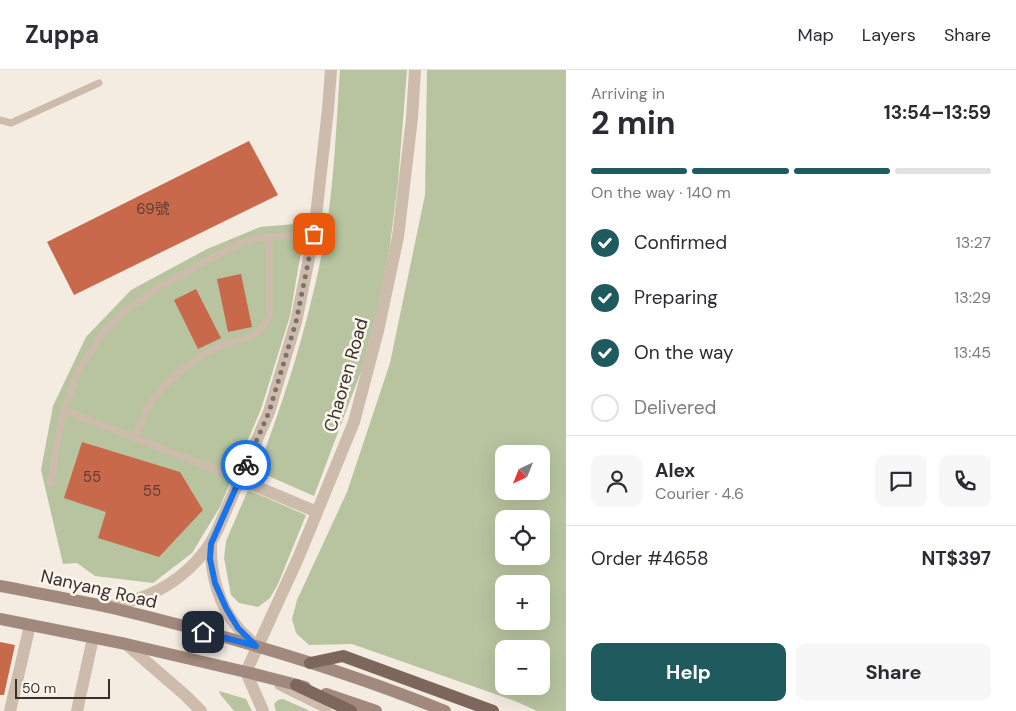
<!DOCTYPE html>
<html lang="en">
<head>
<meta charset="utf-8">
<style>
  :root { --surface:#fff; --page:#f7f7f7; --text:#2b2b33; --muted:#7c7c81; --line:#e1e1e2; --accent:#1f5a5e }
  body { margin:0; font-family:"DM Sans","Noto Sans TC",sans-serif; background:var(--page); color:var(--text); height:100vh; display:flex; flex-direction:column; font-size:19px; white-space:nowrap }
  * { box-sizing:border-box; margin:0 }
  p { font-size:16px; color:var(--muted) }
  .icon { flex:none; width:28px; height:28px; fill:none; stroke:currentColor; stroke-width:2; stroke-linecap:round; stroke-linejoin:round }
  .map { position:relative; flex:1; overflow:hidden }
  .sheet { display:flex; flex-direction:column; background:var(--surface); width:450px }
  .sheet>* { flex:none }
  .needle { width:32px; rotate:223deg }
  .tools { position:absolute; left:495px; top:375px; display:grid; gap:10px }
  .tools a { display:grid; place-items:center; width:55px; height:55px; border-radius:10px; background:var(--surface); box-shadow:0 5px 20px #0002; font-size:25px }
  .scale { position:absolute; left:15px; bottom:12px; width:95px; box-sizing:border-box; padding-left:5px; border:2px solid #3b302b; border-top:0; font-size:14px; line-height:18px; white-space:nowrap; color:#3b302b; -webkit-text-stroke:4px #fbf5ee; paint-order:stroke }
  .pin { position:absolute; display:grid; place-items:center; width:42px; height:42px; color:#fff; margin:-21px; border-radius:10px; box-shadow:0 2px 8px #0006 }
  .courier { position:absolute; display:grid; place-items:center; width:50px; height:50px; margin:-25px; border:4px solid #1a73e8; border-radius:50%; background:#fff; color:#222; box-shadow:0 1px 6px #0007 }
  .summary em { font-style:normal; font-weight:700 }
  .summary div { display:flex; flex-direction:column-reverse }
  .summary { display:flex; align-items:center; justify-content:space-between; height:85px; padding:0 25px }
  h1 { font-size:32px; font-weight:700; line-height:38px }
  .bar { display:grid; grid-template-columns:repeat(4,1fr); gap:8px 5px; align-content:center; height:60px; padding:0 25px }
  .bar i { height:6px; border-radius:4px; background:var(--line) }
  .bar .on { background:var(--accent) }
  .bar p { grid-column:span 4 }
  .line { display:flex; align-items:center; gap:12px; padding:0 25px; border-top:1px solid var(--line) }
  .line div { flex:1 }
  .round { display:grid; place-items:center; flex:none; width:52px; height:52px; border-radius:10px; background:var(--page) }
  ol { padding:0 25px; list-style:none }
  li { display:flex; align-items:center; gap:15px; height:55px }
  li p { margin-inline-start:auto }
  li .icon { padding:5px; border-radius:50%; background:var(--accent); color:#fff; stroke-width:4 }
  li:last-child { color:var(--muted) }
  li i { width:28px; height:28px; border:2px solid var(--line); border-radius:50% }
  .primary-button { display:flex; gap:10px; margin-top:auto; padding:10px 25px }
  .primary-button a { flex:1; height:58px; border-radius:10px; background:var(--accent); color:#fff; font-size:20px; font-weight:700; line-height:58px; text-align:center }
  .primary-button a+a { background:var(--page); color:var(--text) }
  header { display:flex; align-items:center; gap:30px; box-sizing:border-box; height:70px; padding:0 25px; background:var(--surface); border-bottom:1px solid var(--line) }
  header strong { font-size:24px }
  nav { display:flex; gap:28px; margin-inline-start:auto; font-size:18px }
  main { display:flex; flex:1; min-height:0 }
  .map>svg:first-child { display:block }
  .green { fill:#b8c4a0; fill-rule:evenodd }
  .building { fill:#c8694b }
  .lines { fill:none; stroke-linecap:round; stroke-linejoin:round }
  .lane { stroke:#cdbbac; stroke-width:7 }
  .street { stroke:#cdbbac; stroke-width:12 }
  .secondary { stroke:#a18a7d; stroke-width:12 }
  .primary { stroke:#7d675c; stroke-width:12 }
  .done { stroke:#7c716b; stroke-width:5; stroke-dasharray:0 9 }
  .route { stroke:#1a73e8; stroke-width:6 }
  .labels { text-anchor:middle; dominant-baseline:central; stroke-width:5; stroke-linejoin:round; paint-order:stroke }
  .number-label { font-size:15px; fill:#5e3e33 }
  .street-label { font-size:18px; fill:#3b302b; stroke:#fbf5ee }
</style>
</head>
<body>
<header>
<strong>Zuppa</strong>
<nav><a>Map</a><a>Layers</a><a>Share</a></nav>
</header>
<main>
<div class="map">
<svg width="566" height="641" viewBox="0 0 566 641">
  <rect width="100%" height="100%" fill="#f4ebe1"/>
  <path class="green" d="M340,0h67l-9,112 -8,63 -14,71 -14,53 -48,127 -57,-25c28,-73 51,-146 66,-223 11,-58 13,-119 17,-178z
    M427,0h139v641h-29l-22,-10 -163,-57 -43,1 -13,-12 -4,-14 5,-19 50,-108 43,-129 35,-168zM504,384h37v37h-37zM504,449h37v37h-37zM504,514h37v37h-37zM504,579h37v37h-37z
    M306,153l-16,93 -29,93 -41,98 -28,46 -39,30 -58,-7 -18,-13 -14,1 -22,-94 12,-64 33,-69 45,-47 76,-41 53,-22z
    M248,420l58,25 -28,69 -8,14 -12,9 -19,-4 -8,-8 -7,-37 2,-17z
    M219,621l27,8 6,12h-18l-14,-17z
    M283,629l25,11 1,1h-33l-2,-7 4,-4z"/>
  <path class="building" d="M249,71l29,54 -204,100 -27,-53z
    M241,204l11,53 -24,5 -11,-53z
    M196,219l25,49 -23,11 -24,-49z
    M82,372l98,30 23,38 -44,47 -61,-19 8,-26 -42,-14z
    M0,572l15,3 -11,50h-4z"/>
  <g class="lines">
    <path class="lane" d="M0,50l11,3 88,-40
      M64,340l170,67
      M135,368c4,-9 7,-20 12,-29 14,-25 43,-47 69,-61 25,-13 39,-2 53,-32v-79
      M51,413l7,-46 6,-27 13,-37 25,-39 19,-20 38,-27 77,-42 21,-7 57,-4
      M278,616l50,25"/>
    <path class="street" d="M234,407l83,35
      M211,474c-1,29 8,63 28,85 5,6 12,11 17,17
      M107,537c13,-4 28,-6 41,-12 29,-12 55,-35 69,-64l52,-119 27,-90 18,-88 14,-125 3,-39
      M126,574l59,51 16,16
      M10,641l20,-86
      M77,641l16,-73
      M263,641l-17,-39 53,-116 55,-134 24,-91 20,-94 14,-119 3,-48"/>
    <path class="secondary" d="M0,516c36,7 72,13 108,21 114,27 228,60 337,104
      M0,549l126,25 120,28 59,15
      M326,624l50,17"/>
    <path class="primary" d="M310,593l33,-7 150,55
      M296,615l55,26"/>
  </g>
  <g class="lines">
    <path class="done" d="M246,395l23,-53 27,-90 18,-88"/>
    <path class="route" d="M203,562l53,14 -18,-18 -12,-20 -11,-25 -5,-24 1,-15 35,-79"/>
  </g>
  <g class="labels">
    <g class="number-label">
      <text x="153" y="139">69號</text>
      <text x="92" y="407">55</text>
      <text x="152" y="421">55</text>
    </g>
    <g class="street-label">
      <text transform="translate(346 305) rotate(-74)">Chaoren Road</text>
      <text transform="translate(99 519) rotate(13)">Nanyang Road</text>
    </g>
  </g>
</svg>
<div class="tools">
<a><svg class="needle" viewBox="-14 -14 28 28"><path d="M0-13l5 13h-10z" fill="#e53935"/><path d="M0 13l5-13h-10z" fill="#7c7c81"/></svg></a>
<a><svg class="icon" aria-label="locate" viewBox="0 0 24 24"><circle cx="12" cy="12" r="6"/><path d="M12 2v4M12 18v4M2 12h4M18 12h4"/></svg></a>
<a>+</a>
<a>−</a>
</div>
<div class="scale">50 m</div>
<div class="pin" style="left:314px;top:164px;background:#ea580c"><svg class="icon" aria-label="bag" viewBox="0 0 24 24"><path d="M5 8h14l-1 12H6zM9 8a3 3 0 0 1 6 0"/></svg></div>
<div class="pin" style="left:203px;top:562px;background:#1f2937"><svg class="icon" aria-label="home" viewBox="0 0 24 24"><path d="M3 11l9-7 9 7M6 9v11h12V9"/></svg></div>
<div class="courier" style="left:246px;top:395px"><svg class="icon" aria-label="bike" viewBox="0 0 24 24"><circle cx="6" cy="16" r="4"/><circle cx="18" cy="16" r="4"/><path d="M6 16l4-8h5l3 8M10 8l3 8H6M13 5h3"/></svg></div>
</div>
<section class="sheet">
<div class="summary"><div><h1>2 min</h1><p>Arriving in</p></div><em>13:54–13:59</em></div>
<div class="bar"><i class="on"></i><i class="on"></i><i class="on"></i><i></i><p>On the way · 140 m</p></div>
<ol>
<li><svg class="icon" aria-label="check" viewBox="0 0 24 24"><path d="M5 12l5 5 9-10"/></svg>Confirmed<p>13:27</p></li>
<li><svg class="icon" aria-label="check" viewBox="0 0 24 24"><path d="M5 12l5 5 9-10"/></svg>Preparing<p>13:29</p></li>
<li><svg class="icon" aria-label="check" viewBox="0 0 24 24"><path d="M5 12l5 5 9-10"/></svg>On the way<p>13:45</p></li>
<li><i></i>Delivered</li>
</ol>
<div class="line" style="height:90px"><a class="round"><svg class="icon" aria-label="person" viewBox="0 0 24 24"><circle cx="12" cy="8" r="4"/><path d="M4 21q1-7 8-7t8 7"/></svg></a><div><b>Alex</b><p>Courier · 4.6</p></div><a class="round"><svg class="icon" aria-label="chat" viewBox="0 0 24 24"><path d="M4 5h16v11H9l-5 4z"/></svg></a><a class="round"><svg class="icon" aria-label="phone" viewBox="0 0 24 24"><path d="M5 4h4l2 5-3 2q2 4 5 5l2-3 5 2v4C11 20 4 13 5 4z"/></svg></a></div>
<div class="line" style="height:65px"><div>Order #4658</div><b>NT$397</b></div>
<div class="primary-button"><a>Help</a><a>Share</a></div>
</section>
</main>
</body>
</html>
